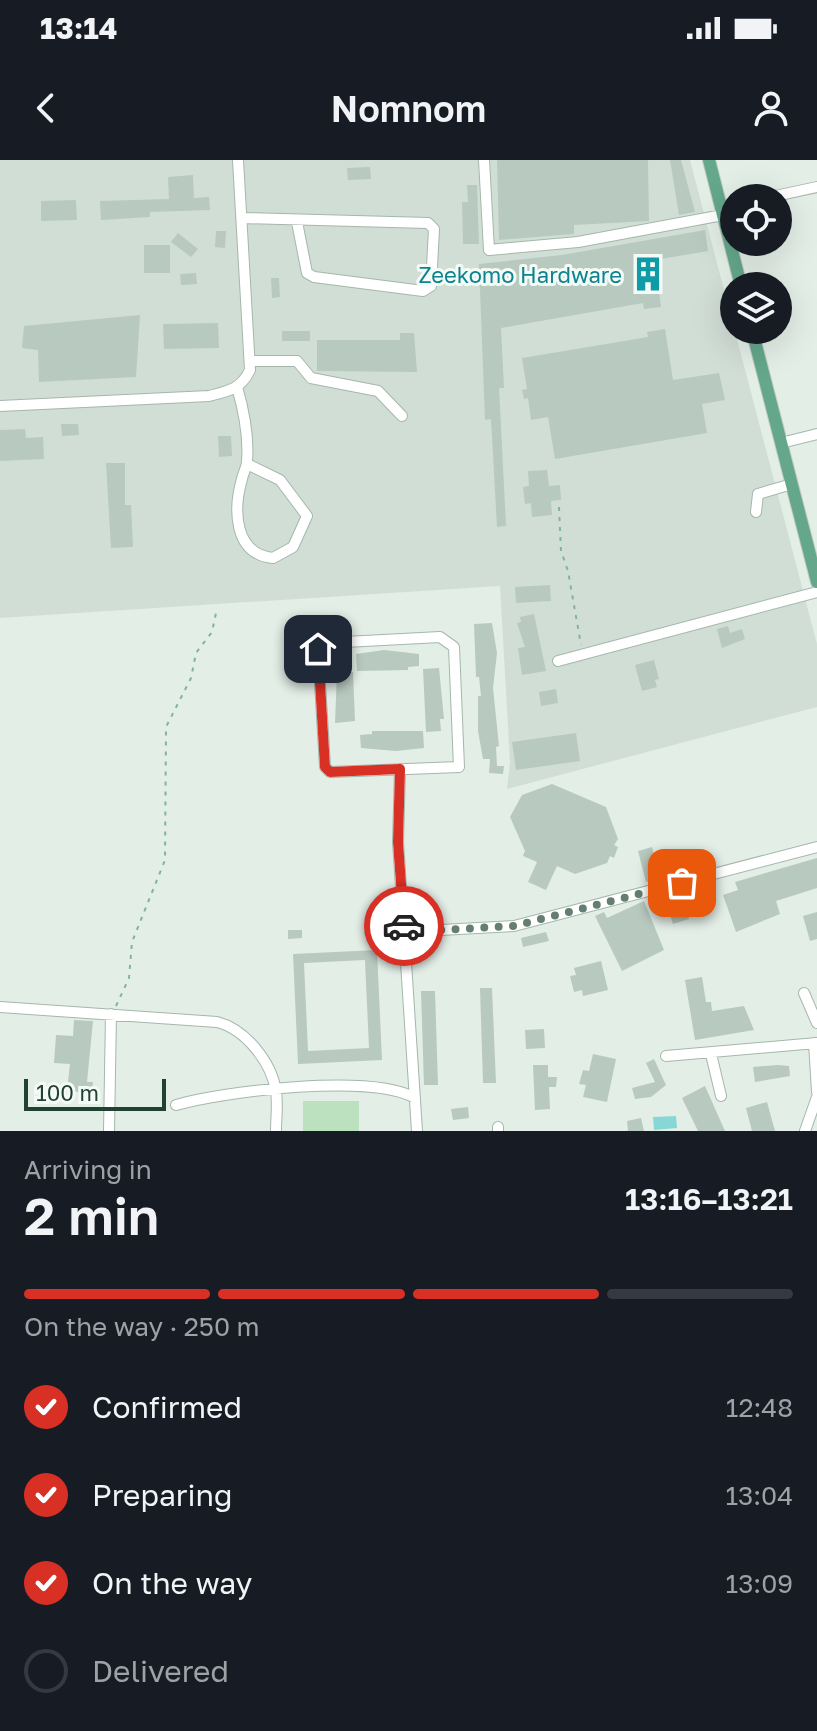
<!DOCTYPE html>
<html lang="en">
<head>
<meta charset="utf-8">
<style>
  :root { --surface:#171b24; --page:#242831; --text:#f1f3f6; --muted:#9ea1a6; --line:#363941; --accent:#d93025 }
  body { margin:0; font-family:"Golos Text",sans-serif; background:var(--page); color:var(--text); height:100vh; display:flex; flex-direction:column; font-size:30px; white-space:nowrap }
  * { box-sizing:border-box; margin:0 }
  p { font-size:26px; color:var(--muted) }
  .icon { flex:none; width:44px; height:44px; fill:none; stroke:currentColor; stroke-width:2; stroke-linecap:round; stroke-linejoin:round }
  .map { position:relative; height:971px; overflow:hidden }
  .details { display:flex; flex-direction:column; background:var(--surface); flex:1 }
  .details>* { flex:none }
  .controls { position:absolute; left:720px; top:24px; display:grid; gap:16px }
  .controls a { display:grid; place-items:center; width:72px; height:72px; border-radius:50%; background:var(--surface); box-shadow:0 8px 32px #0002; font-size:40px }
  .scale { position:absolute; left:24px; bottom:20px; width:142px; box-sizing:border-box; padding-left:8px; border:4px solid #214133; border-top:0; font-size:22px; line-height:28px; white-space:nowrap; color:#214133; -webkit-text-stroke:6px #f4faf6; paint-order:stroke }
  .pin { position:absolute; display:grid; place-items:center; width:68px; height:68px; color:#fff; margin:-34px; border-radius:16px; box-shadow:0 4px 12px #0006 }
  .courier { position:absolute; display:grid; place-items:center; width:80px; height:80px; margin:-40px; border:6px solid #d93025; border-radius:50%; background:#fff; color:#222; box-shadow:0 2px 10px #0007 }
  .summary em { font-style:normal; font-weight:600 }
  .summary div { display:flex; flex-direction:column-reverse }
  .summary { display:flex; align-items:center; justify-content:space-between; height:136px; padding:0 24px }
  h1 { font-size:52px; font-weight:600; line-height:60px }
  .bar { display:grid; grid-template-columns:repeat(4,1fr); gap:12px 8px; align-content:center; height:96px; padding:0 24px }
  .bar i { height:10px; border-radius:6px; background:var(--line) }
  .bar .active { background:var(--accent) }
  .bar p { grid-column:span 4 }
  ol { padding:0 24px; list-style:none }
  li { display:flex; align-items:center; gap:24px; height:88px }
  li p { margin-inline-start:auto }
  li .icon { padding:8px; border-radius:50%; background:var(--accent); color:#fff; stroke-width:4 }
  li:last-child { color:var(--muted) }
  li i { width:44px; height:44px; border:4px solid var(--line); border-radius:50% }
  .status { display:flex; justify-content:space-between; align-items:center; height:56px; padding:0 40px; background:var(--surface); direction:ltr }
  .status svg { height:22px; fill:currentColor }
  header { display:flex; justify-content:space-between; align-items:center; height:104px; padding:0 24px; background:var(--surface); font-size:36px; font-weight:600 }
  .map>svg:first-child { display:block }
  .built { fill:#d1ded6 }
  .grass { fill:#bbe1be }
  .water { fill:#87d7d6 }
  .building { fill:#b8c9c0; fill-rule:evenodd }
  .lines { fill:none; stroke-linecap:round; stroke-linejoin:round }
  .minor-casing { stroke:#a5b7ad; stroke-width:12 }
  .major-casing { stroke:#c1cac6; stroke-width:14 }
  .path { stroke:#81b49c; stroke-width:2; stroke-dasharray:4 6; stroke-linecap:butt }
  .minor { stroke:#fff; stroke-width:10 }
  .major { stroke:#64a78b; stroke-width:12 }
  .done { stroke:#657e72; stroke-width:8; stroke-dasharray:0 14.4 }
  .route { stroke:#d93025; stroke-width:10 }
  .labels { text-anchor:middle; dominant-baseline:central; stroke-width:6; stroke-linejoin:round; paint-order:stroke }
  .culture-label { font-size:22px; fill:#0d838f; stroke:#f4faf6; text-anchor:end }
</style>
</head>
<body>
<div class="status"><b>13:14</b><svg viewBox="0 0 49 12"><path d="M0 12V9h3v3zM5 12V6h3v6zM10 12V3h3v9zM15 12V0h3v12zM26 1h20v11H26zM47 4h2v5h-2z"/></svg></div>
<header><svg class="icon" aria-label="back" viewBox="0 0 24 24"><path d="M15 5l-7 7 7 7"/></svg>Nomnom<svg class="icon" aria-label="person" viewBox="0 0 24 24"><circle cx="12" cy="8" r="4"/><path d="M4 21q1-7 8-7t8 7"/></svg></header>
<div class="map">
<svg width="817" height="971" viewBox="0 0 817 971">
  <rect width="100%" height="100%" fill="#e3eee7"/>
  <path class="built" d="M0,0h690l127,484v63l-310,82 3,-27 -10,-176 -500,32z"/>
  <path class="grass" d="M303,941h56v30h-56z"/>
  <path class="water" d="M676,956l1,12 -23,2 -1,-13z"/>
  <path class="building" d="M497,0h151l1,61 -75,4v9l-75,6z
    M670,0h11l14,52 -16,3z
    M370,7l1,12 -23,1 -1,-12z
    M193,15l1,23 15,-1 1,13 -60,2v5l-49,3 -1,-19 69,-2 -1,-22z
    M467,25h10l2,59h-16l-1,-42h6z
    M76,40l1,20 -36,1v-20z
    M705,70l3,21 -53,9 6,47 -17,2 -1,-6 -142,25 3,60h-5l7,138 -9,1 -6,-108 -6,1 -6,-156 83,-9z
    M216,71h10l-1,17 -10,-1z
    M178,73l20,16 -7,8 -20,-15z
    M144,85h26v28h-26z
    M196,113l1,11 -16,1 -1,-11z
    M271,118h8l1,19 -8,1z
    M140,155l-4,62 -97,5 -1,-32 -16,-2 2,-22z
    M218,163l1,25 -55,1 -1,-25z
    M665,169l8,51 46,-7 6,27 -23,4 5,29 -152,26 -7,-42 -17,3 -3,-22 -4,1 -2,-9 5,-1 -5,-31 126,-21 -1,-5z
    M282,171h28v10h-28z
    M400,173h14l3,39 -100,-1v-31h83z
    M61,264h17l1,11 -17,1z
    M25,269l1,9 17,-1 1,22 -44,2v-31z
    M218,276h13l1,20 -13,1z
    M106,303h19v42h6l2,42 -22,1z
    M547,310l2,16 11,-1 1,15 -10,1 1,14 -20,2 -1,-14 -6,1 -2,-17 6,-1 -1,-15z
    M550,425l1,16 -35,2 -1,-16z
    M534,454l12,57 -24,4 -4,-27 7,-1 -8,-24 4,-1 -1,-5z
    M492,463l5,30 -4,35 6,58 -3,1 1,19h7l-1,8 -14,-1 1,-14h-7l-5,-28v-35h3l-2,-19h-3l-2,-53z
    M728,466l2,7 12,-4 3,10 -23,9 -5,-19z
    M384,490l35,4v12l-11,1v3l-51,1 -1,-17z
    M654,500l5,19 -4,1 2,7 -15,4 -7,-26z
    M439,508l5,51h-4l1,12 -15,1 -3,-63z
    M337,512h16l2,49 -20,2z
    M556,529l2,14 -17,3 -2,-14z
    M372,571h51l1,17 -28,3 -35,-3 -1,-13 12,-1z
    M576,573l4,28 -64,9 -4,-28z
    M552,624l54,23 12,32 -4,6 4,2 -4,11 -4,-2 -3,7 -32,11 -18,-8 -11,24 -18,-8 9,-20 -14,-6 2,-5 -15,-34 12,-22z
    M652,687l2,8 6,-1 2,6 4,-1 5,16 -25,7 -8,-31z
    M817,698v30l-41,13 4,13 -44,18 -13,-37 15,-5 -3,-8z
    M709,730l4,14 -26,8 2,7 -16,5 -9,-28 19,-5 1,6z
    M644,741l20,49 -42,21 -27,-55 9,-4 3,6z
    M817,752v27l-7,2 -7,-25z
    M288,770h14v8l-14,1z
    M546,772l3,9 -26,6 -2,-9z
    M377,790l5,110 -84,4 -5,-110zM365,800l4,88 -61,3 -4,-88z
    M601,801l7,29 -25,6 -1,-6 -8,2 -4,-16 6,-1 -2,-7z
    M702,817l4,25h5l1,9 32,-5 10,24 -59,10 -10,-60z
    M480,828h12l4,95h-13z
    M421,831h14l3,94h-14z
    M74,860l19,1 -6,61h6l-1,11 -25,-2 3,-27 -16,-1 2,-28 17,1z
    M544,869l1,19 -19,1 -1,-19z
    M593,894l23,5 -9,43 -24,-5 3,-12 -7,-1 4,-14 6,1z
    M654,899l12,26 -15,12 -16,2 -3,-11 23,-6 -9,-19z
    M533,905h15v12h9l-1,10h-7l1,22 -15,1z
    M778,905l11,1 1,10 -35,6 -2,-15z
    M705,926l20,45h-27l-16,-33z
    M767,942l8,29h-23l-6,-23z
    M468,947l1,11 -16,2 -2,-11z
    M641,958l3,13h-16l-1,-10z"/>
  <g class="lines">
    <g class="minor-casing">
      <path id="minor" d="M484,0l5,90 89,-8 145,-27
        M766,38l51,-11
        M721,47l13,-2
        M242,58l186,5 6,6 -3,57 -8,5 -109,-14 -7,-4 -10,-51
        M250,201h47l14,17 67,13 24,25
        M237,227c7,24 12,49 10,74 0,6 -4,12 -5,18 -9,31 -8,75 31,79l20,-11 14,-31 -27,-36 -33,-16
        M0,246l209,-10c20,-5 32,-7 41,-26l-12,-210
        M781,283l36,-9
        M756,352l2,-18 34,-10
        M440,477l14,10 5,120 -129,5 -5,-5 -7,-118 8,-6z
        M558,501l259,-69
        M400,609l-2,73 6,90 110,-6 303,-79
        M404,772l13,199
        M804,833l13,30
        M0,847l217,15c28,7 55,40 59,70 2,12 0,27 0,39
        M814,883l3,49
        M711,894l10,42
        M666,896l151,-13
        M176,945c49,-14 196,-32 239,-7
        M498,967v4
        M109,971l2,-117
        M805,971l12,-34"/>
    </g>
    <g class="major-casing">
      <path id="major" d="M709,0l32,126
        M752,170l65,252"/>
    </g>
    <path class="path" d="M559,347l2,44 7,20 13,74
      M116,846l13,-28 3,-36 33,-82 1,-133 25,-49 5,-25 16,-21 4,-19"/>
    <use href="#minor" class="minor"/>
    <use href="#major" class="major"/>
  </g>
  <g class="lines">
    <path class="done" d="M404,766v6l110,-6 168,-43"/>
    <path class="route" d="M318,489l7,118 5,5 70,-3 -2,73 6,84"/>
  </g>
  <defs>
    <g id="building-bare" transform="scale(2.76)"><path d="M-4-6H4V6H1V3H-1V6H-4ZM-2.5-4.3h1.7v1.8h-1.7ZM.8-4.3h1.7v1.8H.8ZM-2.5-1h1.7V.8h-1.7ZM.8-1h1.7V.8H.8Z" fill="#0f9aa8" stroke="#f4faf6" stroke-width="2.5" paint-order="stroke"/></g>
  </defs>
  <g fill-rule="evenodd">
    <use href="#building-bare" x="648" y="114"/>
  </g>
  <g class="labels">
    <g class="culture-label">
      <text x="622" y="114">Zeekomo Hardware</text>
    </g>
  </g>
</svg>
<div class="controls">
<a><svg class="icon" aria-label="locate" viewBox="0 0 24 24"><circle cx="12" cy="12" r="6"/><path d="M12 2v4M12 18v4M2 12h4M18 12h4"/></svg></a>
<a><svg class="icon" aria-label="layers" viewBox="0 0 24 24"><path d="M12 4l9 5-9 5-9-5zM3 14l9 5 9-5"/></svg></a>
</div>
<div class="scale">100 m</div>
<div class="pin" style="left:682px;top:723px;background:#ea580c"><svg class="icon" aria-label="bag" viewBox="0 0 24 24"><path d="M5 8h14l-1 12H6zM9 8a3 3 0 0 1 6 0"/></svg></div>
<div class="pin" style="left:318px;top:489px;background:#1f2937"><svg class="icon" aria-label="home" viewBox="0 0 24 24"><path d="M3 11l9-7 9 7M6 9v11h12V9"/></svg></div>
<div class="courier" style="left:404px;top:766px"><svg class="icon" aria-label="car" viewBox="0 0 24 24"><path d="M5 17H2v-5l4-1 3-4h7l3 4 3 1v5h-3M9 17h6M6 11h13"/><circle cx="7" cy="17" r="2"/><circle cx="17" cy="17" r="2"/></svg></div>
</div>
<section class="details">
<div class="summary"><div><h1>2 min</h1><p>Arriving in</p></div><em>13:16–13:21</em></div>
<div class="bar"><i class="active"></i><i class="active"></i><i class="active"></i><i></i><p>On the way · 250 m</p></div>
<ol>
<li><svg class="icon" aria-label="check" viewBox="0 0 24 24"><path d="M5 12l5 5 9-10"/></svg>Confirmed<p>12:48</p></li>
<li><svg class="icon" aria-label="check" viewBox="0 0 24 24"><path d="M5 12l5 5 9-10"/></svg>Preparing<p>13:04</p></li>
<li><svg class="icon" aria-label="check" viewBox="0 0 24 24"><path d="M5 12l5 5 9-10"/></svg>On the way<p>13:09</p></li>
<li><i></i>Delivered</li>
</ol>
</section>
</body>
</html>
